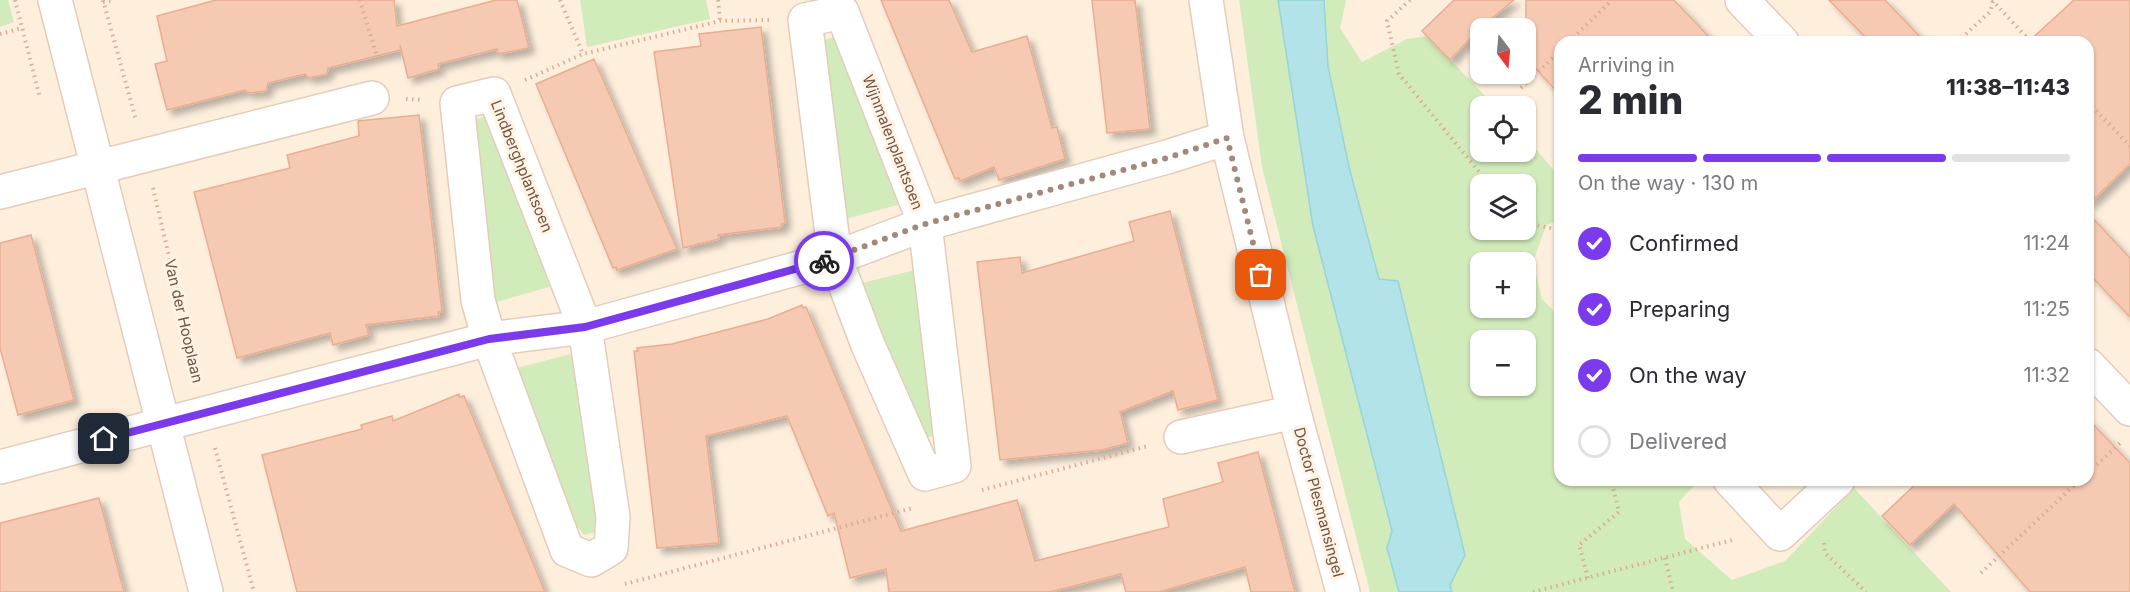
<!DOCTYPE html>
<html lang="en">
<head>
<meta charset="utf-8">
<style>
  :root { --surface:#fff; --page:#f7f7f7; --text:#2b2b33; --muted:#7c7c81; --line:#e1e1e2; --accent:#7c3aed }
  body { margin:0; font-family:Inter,sans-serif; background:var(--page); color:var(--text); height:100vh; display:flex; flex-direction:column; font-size:22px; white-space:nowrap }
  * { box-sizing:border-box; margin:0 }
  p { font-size:20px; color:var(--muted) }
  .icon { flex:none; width:33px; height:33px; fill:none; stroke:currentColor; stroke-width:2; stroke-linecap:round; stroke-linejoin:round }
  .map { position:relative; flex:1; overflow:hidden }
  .sheet { position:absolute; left:1554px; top:36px; width:540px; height:450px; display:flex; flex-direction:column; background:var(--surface); border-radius:18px; box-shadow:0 2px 4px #0004 }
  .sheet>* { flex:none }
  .needle { width:39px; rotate:164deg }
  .controls { position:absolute; left:1470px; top:18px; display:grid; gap:12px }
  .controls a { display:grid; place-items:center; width:66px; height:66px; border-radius:12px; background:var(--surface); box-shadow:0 2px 4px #0004; font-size:30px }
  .pin { position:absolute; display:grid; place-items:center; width:51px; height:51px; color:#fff; margin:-26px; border-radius:12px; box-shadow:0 3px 9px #0006 }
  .courier { position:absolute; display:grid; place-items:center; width:60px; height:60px; margin:-30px; border:4px solid #7c3aed; border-radius:50%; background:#fff; color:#222; box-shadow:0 2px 8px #0007 }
  .head em { font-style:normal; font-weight:800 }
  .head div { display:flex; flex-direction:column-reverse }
  .head { display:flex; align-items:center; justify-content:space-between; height:102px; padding:0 24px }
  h1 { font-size:39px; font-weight:800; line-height:45px }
  .bar { display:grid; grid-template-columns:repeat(4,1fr); gap:9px 6px; align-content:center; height:72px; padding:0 24px }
  .bar i { height:8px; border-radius:4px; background:var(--line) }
  .bar .active { background:var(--accent) }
  .bar p { grid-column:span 4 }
  ol { padding:0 24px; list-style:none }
  li { display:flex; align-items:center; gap:18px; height:66px }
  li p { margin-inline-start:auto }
  li .icon { padding:6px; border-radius:50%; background:var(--accent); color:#fff; stroke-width:4 }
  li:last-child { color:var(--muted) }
  li i { width:33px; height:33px; border:3px solid var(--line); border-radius:50% }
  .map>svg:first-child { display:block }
  .green { fill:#d2ebbb; fill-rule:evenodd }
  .water { fill:#b1e3e8; stroke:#96d4da; stroke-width:1.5 }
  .building { fill:#f5c9b2; stroke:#e9ad92; stroke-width:1.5; filter:url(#shadow) }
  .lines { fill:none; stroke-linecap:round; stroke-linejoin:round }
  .minor-casing { stroke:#e4ccbc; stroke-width:36 }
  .path { stroke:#d9ac96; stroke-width:4; stroke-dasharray:1.5 4.5; stroke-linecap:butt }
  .minor { stroke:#fff; stroke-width:33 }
  .done { stroke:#a4897a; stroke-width:6; stroke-dasharray:0 10.8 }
  .route { stroke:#7c3aed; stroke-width:8 }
  .labels { text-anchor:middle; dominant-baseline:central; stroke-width:6; stroke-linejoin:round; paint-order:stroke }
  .street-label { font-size:15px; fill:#745244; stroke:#fff3e4 }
</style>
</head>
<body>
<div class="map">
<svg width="2130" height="592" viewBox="0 0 2130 592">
  <defs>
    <filter id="shadow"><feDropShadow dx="5.5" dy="5.5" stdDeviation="3" flood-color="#0004"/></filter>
  </defs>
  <rect width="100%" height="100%" fill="#feefdd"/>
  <path class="green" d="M0,0h8l6,22 -14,5z
    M580,0h126l4,19 -123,28z
    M1239,0h39l35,226 79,305 -5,17 12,44h-29l-108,-425z
    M1324,0h22l-6,28 22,34 45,-23 20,-3 68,70h-15v46h46v-14l34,39v41l-14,8 -13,36 9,37 18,18v163h139l-20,22 6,37 47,41 53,-19 69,-73 97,104h-499l-2,-7 15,-30c-50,-160 -109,-321 -136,-487 -4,-22 -4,-46 -5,-68zM1480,184h46v46h-46zM1480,262h46v46h-46zM1480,340h46v46h-46z
    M838,36l67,167 -63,17 -25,-178z
    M490,114l66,171 -63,18 -22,-181z
    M923,268l18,165 -20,7 -63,-156z
    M571,354l28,139 1,38 -16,4 -23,-31 -48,-135z"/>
  <path class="water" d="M1278,0h46l4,66 21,101 30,112 19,2 67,274 -15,30 2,7h-53l-12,-44 5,-17 -79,-305z"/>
  <path class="building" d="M216,0h178l3,26 99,-26h21l12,48 -31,6 -1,-5 -59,15 1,5 -31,9 -8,-33 1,5 -73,18 -1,6 -18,4 -4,-4 -37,9 -2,8 -17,2 -4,-3 -78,20 -12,-46 12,-3 -10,-45z
    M881,0h68l23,52 55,-16 25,92 5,-1 8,32 -66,21 -5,-13 -34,14 -1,-3 -4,1z
    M1092,0h43l15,129 -43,4z
    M1454,0h60l-34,28 -30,32 -28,-29z
    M1526,0h148l40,42 -154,-1v54l-34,-37z
    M1829,0h56l40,42h-55z
    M2074,0h56v164l-42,41v-163h-60z
    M761,27l24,196 -4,1 1,3 -64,8 1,4 -36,9 -29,-196 47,-6 -2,-12z
    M594,59l83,190 -60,21 -1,-3 -3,1 -77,-184z
    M419,115l23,197h-4l1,4 -73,9 3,10 -36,10 -3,-12 -93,25 -43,-166 96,-24 -3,-13 72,-19 -1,-15z
    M1170,211l48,189 -40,10 -5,-19 -53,21 8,31 -26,7 -102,10 -23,-198 43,-5 2,16 112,-32 -5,-19z
    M2088,213l42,45v59l-42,-44z
    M31,235l43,165 -56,15 -18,-67v-105z
    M802,305l1,3 3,-1 95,224 116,-31 18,61 134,-34 -6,-28 60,-17 -5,-19 40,-11 37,140h-44l-6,-25 -86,25h-33l-5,-18 -71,18h-161l-3,-23 -36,9 -16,-65 -6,3 -41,-100 -81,20 13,107 -62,5 -23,-197h4l-1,-3 35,-4 96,-25z
    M459,394l1,3 4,-1 81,196h-248l-35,-137 100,-26 -1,-4 31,-9 1,5z
    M2088,419l42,44v129h-100l-76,-88 -44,41 -28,-29 38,-36h168z
    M99,498l25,94h-124v-69z"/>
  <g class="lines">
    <g class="minor-casing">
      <path id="minor" d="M55,0l151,592
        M1206,0l21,138 67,274 49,180
        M1742,0l40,42
        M842,12l83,212 29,242 -29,8 -57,-129 -33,-87 -30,-238z
        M494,94l91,233 28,190 -2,31 -20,12 -24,-10 -78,-211 -11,-39 -21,-197z
        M0,192l372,-94
        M2088,365l42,44
        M1181,437l113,-25
        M0,467l489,-128 96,-12 250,-69 90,-34 242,-67 60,-19
        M1730,480l50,54 58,-54"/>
    </g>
    <path class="path" d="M15,0l25,98
      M103,0l33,120
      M360,0l19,63
      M560,0l23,54
      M718,0l2,21
      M1410,0l-23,21 12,53 90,110
      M1992,0l39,42
      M103,2l10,-2
      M0,34l22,-6
      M1569,42l43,-42
      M1957,42l33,-30 3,-11
      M525,80l58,-26 137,-33 49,-1
      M1521,88l39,-37
      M406,99l17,1
      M2088,102l42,44
      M153,188l45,192
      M1526,223l34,7
      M215,448l39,144
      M2088,473l32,-30
      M982,490l166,-44
      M1824,543l1,10 41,39
      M1665,558l8,34
      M1981,573l99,-93
      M1588,578l-9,-33 40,-33 -8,-32
      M625,584l288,-76
      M1533,592l203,-53"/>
    <use href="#minor" class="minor"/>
  </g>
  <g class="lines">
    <path class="done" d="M824,261l101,-37 242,-66 60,-20 34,137"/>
    <path class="route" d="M104,439l385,-100 96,-12 239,-66"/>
  </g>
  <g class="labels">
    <g class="street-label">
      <text transform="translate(893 142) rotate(69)">Wijnmalenplantsoen</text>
      <text transform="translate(522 166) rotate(68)">Lindberghplantsoen</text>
      <text transform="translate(184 321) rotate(77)">Van der Hooplaan</text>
      <text transform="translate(1319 502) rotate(75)">Doctor Plesmansingel</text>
    </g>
  </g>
</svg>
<div class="controls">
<a><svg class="needle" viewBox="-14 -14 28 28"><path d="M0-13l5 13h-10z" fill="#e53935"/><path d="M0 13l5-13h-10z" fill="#7c7c81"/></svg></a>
<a><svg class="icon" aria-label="locate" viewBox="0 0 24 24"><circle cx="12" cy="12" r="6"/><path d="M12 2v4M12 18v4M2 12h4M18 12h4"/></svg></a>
<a><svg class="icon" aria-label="layers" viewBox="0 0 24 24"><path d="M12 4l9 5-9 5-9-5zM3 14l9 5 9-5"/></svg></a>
<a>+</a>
<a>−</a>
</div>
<div class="pin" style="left:1261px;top:275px;background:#ea580c"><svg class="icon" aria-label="bag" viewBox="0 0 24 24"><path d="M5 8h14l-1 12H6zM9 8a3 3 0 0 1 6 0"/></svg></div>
<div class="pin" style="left:104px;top:439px;background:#1f2937"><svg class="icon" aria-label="home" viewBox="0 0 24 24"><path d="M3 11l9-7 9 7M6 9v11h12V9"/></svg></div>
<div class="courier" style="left:824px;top:261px"><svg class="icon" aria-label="bike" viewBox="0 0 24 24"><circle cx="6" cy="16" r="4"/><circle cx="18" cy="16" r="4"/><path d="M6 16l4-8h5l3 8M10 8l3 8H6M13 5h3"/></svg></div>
<section class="sheet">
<div class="head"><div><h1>2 min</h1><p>Arriving in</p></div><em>11:38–11:43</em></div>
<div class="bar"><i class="active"></i><i class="active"></i><i class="active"></i><i></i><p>On the way · 130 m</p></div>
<ol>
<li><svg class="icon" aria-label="check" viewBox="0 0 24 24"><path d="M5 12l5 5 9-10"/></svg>Confirmed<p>11:24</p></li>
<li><svg class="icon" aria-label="check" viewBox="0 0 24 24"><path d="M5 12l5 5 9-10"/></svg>Preparing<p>11:25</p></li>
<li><svg class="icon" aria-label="check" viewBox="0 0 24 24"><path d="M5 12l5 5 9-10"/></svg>On the way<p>11:32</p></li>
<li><i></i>Delivered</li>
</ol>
</section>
</div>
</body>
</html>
